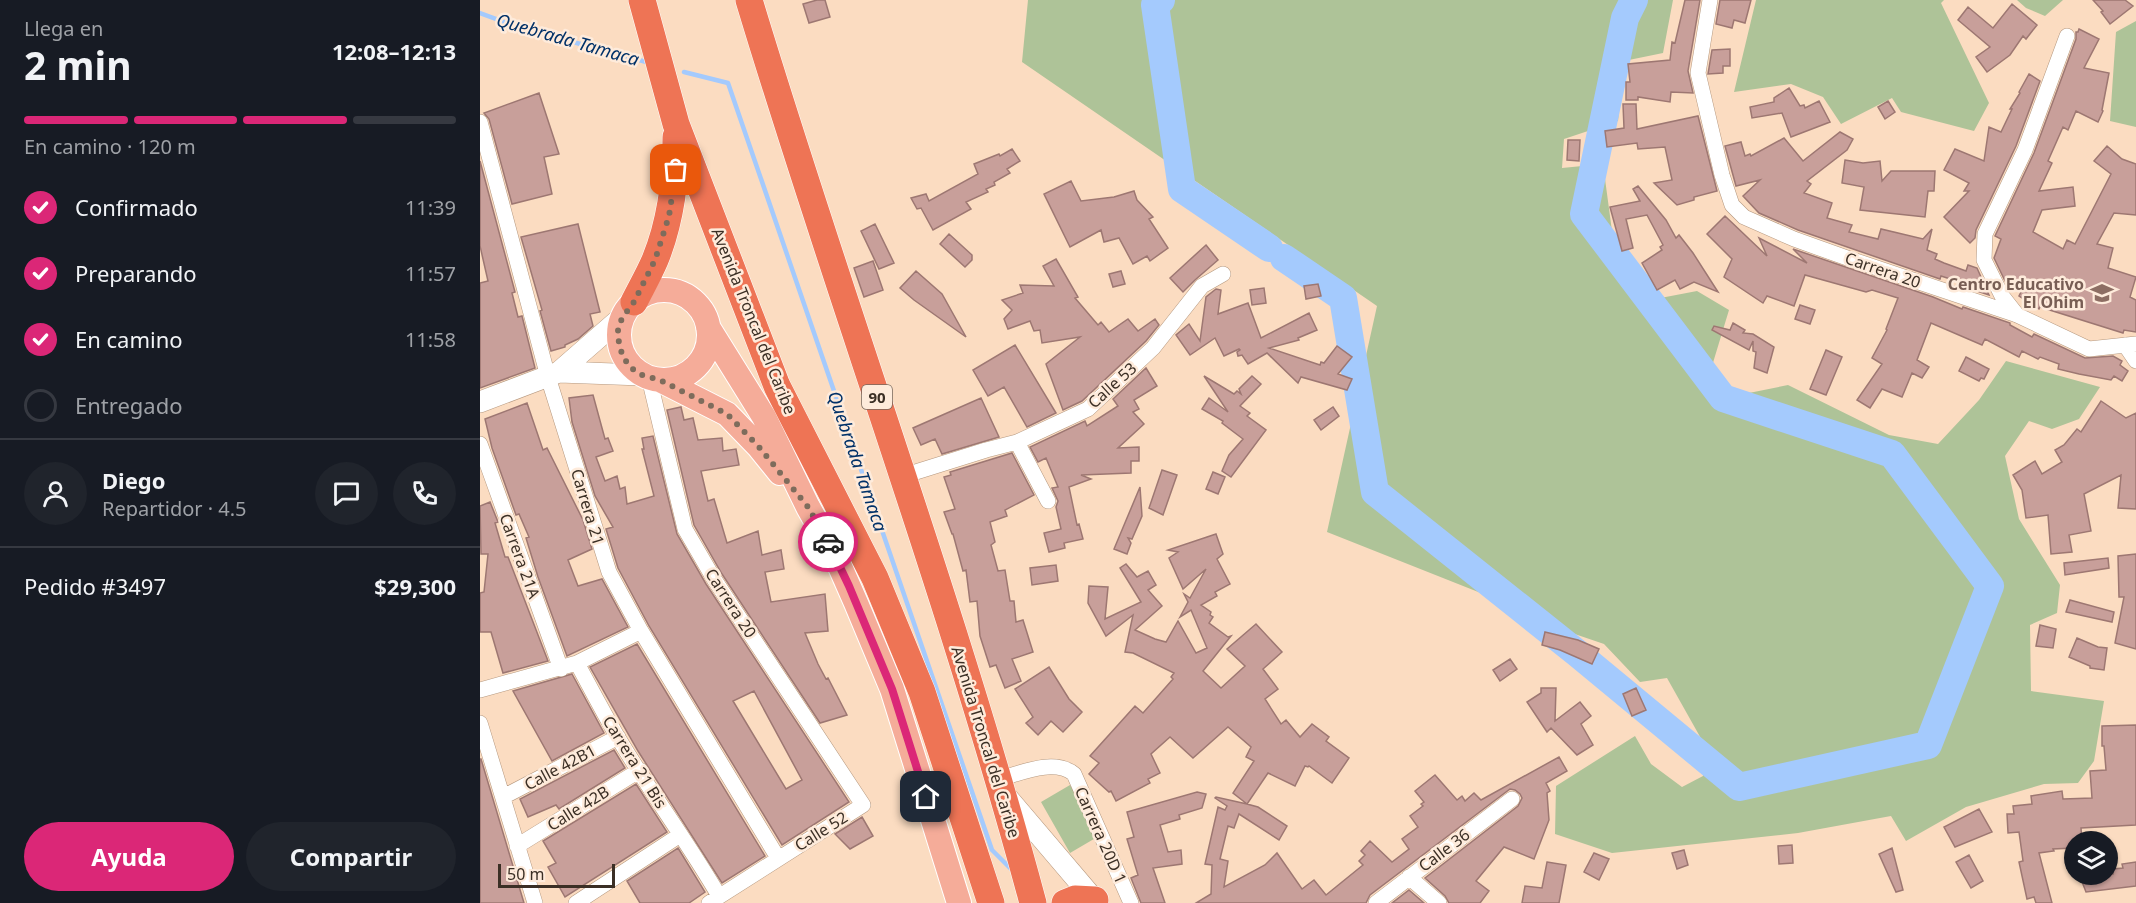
<!DOCTYPE html>
<html lang="es">
<head>
<meta charset="utf-8">
<style>
  :root { --surface:#171b24; --page:#20242c; --text:#f1f3f6; --muted:#9ea1a6; --line:#363941; --accent:#db2777 }
  body { margin:0; font-family:"Noto Sans",sans-serif; background:var(--page); color:var(--text); height:100vh; display:flex; flex-direction:column; font-size:22px; white-space:nowrap }
  * { box-sizing:border-box; margin:0 }
  p { font-size:20px; color:var(--muted) }
  .icon { flex:none; width:33px; height:33px; fill:none; stroke:currentColor; stroke-width:2; stroke-linecap:round; stroke-linejoin:round }
  .map { position:relative; flex:1; overflow:hidden }
  .sheet { display:flex; flex-direction:column; background:var(--surface); width:480px }
  .sheet>* { flex:none }
  .tools { position:absolute; left:1584px; top:831px; display:grid; gap:12px }
  .tools a { display:grid; place-items:center; width:54px; height:54px; border-radius:50%; background:var(--surface); box-shadow:0 2px 4px #0004; font-size:30px }
  .scale { position:absolute; left:18px; bottom:15px; width:117px; box-sizing:border-box; padding-left:6px; border:3px solid #3b2f25; border-top:0; font-size:16px; line-height:21px; white-space:nowrap; color:#3b2f25; -webkit-text-stroke:4px #feebdb; paint-order:stroke }
  .pin { position:absolute; display:grid; place-items:center; width:51px; height:51px; color:#fff; margin:-26px; border-radius:12px; box-shadow:0 3px 9px #0006 }
  .courier { position:absolute; display:grid; place-items:center; width:60px; height:60px; margin:-30px; border:4px solid #db2777; border-radius:50%; background:#fff; color:#222; box-shadow:0 2px 8px #0007 }
  .overview em { font-style:normal; font-weight:700 }
  .overview div { display:flex; flex-direction:column-reverse }
  .overview { display:flex; align-items:center; justify-content:space-between; height:102px; padding:0 24px }
  h1 { font-size:39px; font-weight:700; line-height:45px }
  .bar { display:grid; grid-template-columns:repeat(4,1fr); gap:9px 6px; align-content:center; height:72px; padding:0 24px }
  .bar i { height:8px; border-radius:4px; background:var(--line) }
  .bar .selected { background:var(--accent) }
  .bar p { grid-column:span 4 }
  .line { display:flex; align-items:center; gap:15px; padding:0 24px; border-top:2px solid var(--line) }
  .line div { flex:1 }
  .round { display:grid; place-items:center; flex:none; width:63px; height:63px; border-radius:32px; background:var(--page) }
  ol { padding:0 24px; list-style:none }
  li { display:flex; align-items:center; gap:18px; height:66px }
  li p { margin-inline-start:auto }
  li .icon { padding:6px; border-radius:50%; background:var(--accent); color:#fff; stroke-width:4 }
  li:last-child { color:var(--muted) }
  li i { width:33px; height:33px; border:3px solid var(--line); border-radius:50% }
  .cta { display:flex; gap:12px; margin-top:auto; padding:12px 24px }
  .cta a { flex:1; height:69px; border-radius:36px; background:var(--accent); color:#fff; font-size:24px; font-weight:700; line-height:69px; text-align:center }
  .cta a+a { background:var(--page); color:var(--text) }
  main { display:flex; flex:1; min-height:0 }
  .map>svg:first-child { display:block }
  .green { fill:#aec398 }
  .lines { fill:none; stroke-linecap:round; stroke-linejoin:round }
  .stream { stroke:#a4cafd; stroke-width:4.5 }
  .river { stroke:#a4cafd; stroke-width:28 }
  .building { fill:#c89f9a; stroke:#9d7772; stroke-width:1.5; fill-rule:evenodd }
  .street-casing { stroke:#b5987f; stroke-width:16 }
  .secondary-casing { stroke:#b5987f; stroke-width:22 }
  .primary-casing { stroke:#fff; stroke-width:26 }
  .highway-casing { stroke:#fff; stroke-width:28 }
  .street { stroke:#fff; stroke-width:15 }
  .secondary { stroke:#fff; stroke-width:21 }
  .primary { stroke:#f5ac99; stroke-width:24 }
  .highway { stroke:#ee7455; stroke-width:27 }
  .done { stroke:#7e6c5c; stroke-width:6; stroke-dasharray:0 10.8 }
  .route { stroke:#db2777; stroke-width:8 }
  .labels { text-anchor:middle; dominant-baseline:central; stroke-width:5; stroke-linejoin:round; paint-order:stroke }
  .shield { fill:#feebdb; stroke:#76675c; stroke-width:1.5 }
  .shield-label { font-size:15px; font-weight:bold; fill:#3b2f25 }
  .street-label { font-size:16px; fill:#3b2f25; stroke:#feebdb }
  .education-label { font-size:16px; font-weight:bold; fill:#785e54; stroke:#feebdb; text-anchor:end }
  .water-label { font-size:18px; font-style:italic; fill:#013168; stroke:#feebdb }
</style>
</head>
<body>
<main>
<section class="sheet">
<div class="overview"><div><h1>2 min</h1><p>Llega en</p></div><em>12:08–12:13</em></div>
<div class="bar"><i class="selected"></i><i class="selected"></i><i class="selected"></i><i></i><p>En camino · 120 m</p></div>
<ol>
<li><svg class="icon" aria-label="check" viewBox="0 0 24 24"><path d="M5 12l5 5 9-10"/></svg>Confirmado<p>11:39</p></li>
<li><svg class="icon" aria-label="check" viewBox="0 0 24 24"><path d="M5 12l5 5 9-10"/></svg>Preparando<p>11:57</p></li>
<li><svg class="icon" aria-label="check" viewBox="0 0 24 24"><path d="M5 12l5 5 9-10"/></svg>En camino<p>11:58</p></li>
<li><i></i>Entregado</li>
</ol>
<div class="line" style="height:108px"><a class="round"><svg class="icon" aria-label="person" viewBox="0 0 24 24"><circle cx="12" cy="8" r="4"/><path d="M4 21q1-7 8-7t8 7"/></svg></a><div><b>Diego</b><p>Repartidor · 4.5</p></div><a class="round"><svg class="icon" aria-label="chat" viewBox="0 0 24 24"><path d="M4 5h16v11H9l-5 4z"/></svg></a><a class="round"><svg class="icon" aria-label="phone" viewBox="0 0 24 24"><path d="M5 4h4l2 5-3 2q2 4 5 5l2-3 5 2v4C11 20 4 13 5 4z"/></svg></a></div>
<div class="line" style="height:78px"><div>Pedido #3497</div><b>$29,300</b></div>
<div class="cta"><a>Ayuda</a><a>Compartir</a></div>
</section>
<div class="map">
<svg width="1656" height="903" viewBox="0 0 1656 903">
  <rect width="100%" height="100%" fill="#fbdcc1"/>
  <path class="green" d="M548,0h645l-10,53 -39,8 -6,60 -54,18 -2,29 41,-4 9,67 38,69 47,-9 32,19 -24,79 24,8 59,-12 101,50 49,9 41,-44 27,-39 94,26 -21,32 -27,10 -23,-8 -24,35 14,63 41,66 -3,28 -27,12 1,66 73,10 -10,60 -16,22 -34,1 -78,23 -60,34 -15,-25 -93,17 -186,20 -57,-19 1,-48 79,-50 16,28 31,23 21,-11v-34l-36,-64 -27,4 -36,-38 -41,-14 -34,-26 -23,-1 -179,-71 50,-226 -355,-244z
    M1276,0h188l-3,3 48,100 -15,28 -73,-19 -9,-14 -51,26 -18,-27 -32,-13 -57,8z
    M1537,0h46l-18,16 -19,-8z
    M1656,21v106l-26,-6 6,-89z
    M590,785l29,51 -29,17 -29,-51z"/>
  <g class="lines">
    <path class="stream" d="M0,13l38,14 132,36
      M204,72l44,11 264,767 20,20"/>
    <path class="river" d="M681,0l-6,5 27,184 87,59
      M804,258l59,40 32,194 202,161 162,134 189,-42 62,-159 -98,-132 -169,-56 -139,-184 41,-196 9,-18"/>
  </g>
  <path class="building" d="M337,0h8l5,17 -21,6 -6,-19z
    M1205,0h15l-12,71 5,22 -22,-1 -1,10 -32,-5v3h-12v-18h4l-2,-18 42,-4 2,-18 3,1z
    M1240,0h31l-6,23 -11,-3 -2,8 -16,-4z
    M1613,0h32l8,6 -23,18 -9,-12 2,-1z
    M1532,4l25,21 -11,14 -3,-3 -13,19 -23,17 -11,-15 14,-10 -32,-27 10,-13 25,21z
    M1599,29l20,10 -15,29 25,5 -7,37 1,1 -5,11 -22,-11 -8,19 -5,-3 -15,34 4,2 -13,28 34,-4 2,19 -33,4 -9,22 30,17 4,-9 8,4 36,-70 -17,-13 13,-15 15,13 14,5v51l-22,-2 -17,31 16,4 -5,20 28,9 -6,20 6,3v32l-12,-2 -1,3 -83,-26 -1,2 -20,-13 3,-6 -16,-7 -12,-25 7,-19 -6,-3 39,-83 42,-114v-7h2z
    M1250,49v17h-7v7l-15,1 4,-24z
    M1549,74l11,7 -24,65 -40,84 -1,8 -5,5 -26,-26 25,-26h-5l5,-8 -25,-13 11,-21 29,12 5,-34 12,5 11,-23h-2l10,-16 -1,-1z
    M1309,88l11,18 4,-1 1,3 14,-7 11,21 -39,15 -9,-24 -30,5 -2,-11 24,-5v-4z
    M59,93l20,61 -15,3 8,37 -40,10 -23,-85 -5,-6z
    M1408,101l7,11 -10,7 -7,-12z
    M1143,104h13l1,25 61,-13 19,75 -23,6v3l-17,5 -23,-22 18,-3 -7,-33 -27,2 -1,-6 -30,4 -2,-16 19,-3z
    M1360,132l13,7 -6,11 -40,31 4,3 -7,9 28,10 -5,15 25,7 -3,7 29,7 3,-10 42,10 9,-10 -5,21 10,4 -2,5 9,4 22,8 2,-6 9,3 12,27 -18,-6 1,-3 -31,-10 -1,3 -142,-49 -39,-17 -16,-17 17,-16 -24,6 -11,-40 16,-4 4,14 5,-2 1,2 33,-18 19,23z
    M1088,140h12l-1,21 -12,-1z
    M532,149l8,12 -13,8 3,4 -16,9 1,3 -9,4 2,3 -22,10 5,7 -38,21 -12,-22 -4,1 -6,-11 15,-4 3,7 49,-27 -4,-10 25,-10 1,2z
    M1365,160l18,3 17,-2 2,20 9,-10h44l-1,20h-6l-3,26 -65,-7 4,-23 -22,-4z
    M0,161l35,131 -3,1 6,24 4,-1 13,52 -55,20v-105l8,-2 -8,-35z
    M591,181l10,20 33,-4 20,-6 3,9 16,17 -4,2 19,29 -18,13 -3,-5 -14,8 -14,-26 -15,4 -3,-12 -31,17 -26,-53z
    M1158,186l28,34 10,18 3,-3 14,18 25,39 -24,-10 -14,7 -5,-9 -18,10 -15,-27 20,-13 -2,-3 3,-2 -16,-30 -21,4 7,29 -11,3 -12,-44 30,-6 -7,-12z
    M1245,216l42,40 -8,-18 48,25 -14,-14 140,48 29,12 1,-2 47,16v2l22,12 2,-3 51,24 28,-2 9,5 -2,4 8,6 -6,10 -8,-5 -3,4 -32,-6 -21,-5 1,-5 -19,-7 -2,2 -16,-8 -3,6 -34,-18 -3,6 -51,-22 -14,37 12,7 -7,11 -10,-5 -10,24 -20,-8 -12,19 -13,-8 25,-36 -10,-6 15,-28 -1,-1 12,-31 -26,-8 -6,2 -61,-17 -11,31 -27,-10 -4,7 -39,-26 8,-18 -25,-25z
    M98,224l22,88 -10,2 3,12 -15,13 -13,6v2l-14,4 -11,-40 2,-1 -21,-73z
    M395,224l19,39 -15,6 -18,-38z
    M469,234l23,21v5l-7,7 -25,-23z
    M726,245l12,15 -23,20 -12,12 -13,-14z
    M576,259l22,38 -3,1 23,27 3,-3 8,10 19,-13 10,12 17,-12 4,6 -13,16 -64,60 -19,9 -17,-46 34,-27 -38,6 -2,-13 -6,1 -4,-10 -22,8 -4,-10 8,-9 -10,-10 21,-7 -3,-8 34,1 -11,-20z
    M393,261l10,29 -19,7 -10,-29z
    M436,271l26,23 24,43 -52,-37 -14,-12z
    M641,271l4,13 -12,3 -4,-13z
    M838,284l3,12 -15,3 -2,-13z
    M784,288l2,15 -14,2 -2,-15z
    M736,289l5,1 -3,24 30,-11 13,35 48,-25 8,17 -19,8 1,2 -30,8 51,17 1,-3 3,1 13,-17 15,11 -14,17 14,5 -5,11 -46,-13 -3,6 -31,-30 -19,11 -6,-9 -4,1 -1,-4 3,-2 -1,-1 -15,7 -9,-18 -25,17 -14,-20 13,-11 11,17 6,-44z
    M1320,305l15,5 -5,14 -15,-5z
    M1253,323l12,7 -2,3 10,1 21,13 -7,26 -13,-5 2,-16 -3,-1v-10l-4,9 -37,-20 2,-4 16,4z
    M535,345l41,68 -29,14 -23,-40 -16,9 -15,-26z
    M1346,350l16,7 -16,38 -16,-6z
    M1486,357l23,12 -5,10 -3,-1 -2,3 -20,-10z
    M666,368l11,18 -23,14 5,9 -6,3 11,12 -26,24 21,-1v14h-8v12l-50,2 10,4 -22,8 8,38 2,-1 4,15 -19,4 1,5 -16,4 -5,-19 17,-4 -5,-22 2,-6 -6,-13 6,-1 -12,-29 -8,4 -8,-15 55,-26 2,5 31,-20 -5,-7z
    M724,376l30,18 3,-3 4,3 -2,-5 13,-13 9,8 -21,22 10,7 -3,3 19,14 -35,47 -9,-6 7,-16 14,-16 -21,-16 1,-2 -21,-12 7,-11 19,14z
    M113,395l12,44 3,-1 5,13 -17,6 9,24 12,-5 3,13 5,-2 2,17 27,-8 -12,-47h2l-2,-11 11,-2 24,98 29,50 143,218 -67,43 -133,-219 -31,-58 -12,-39 7,-2 -18,-31 -23,-74 -3,-24zM274,691l48,89 -16,9 -53,-88z
    M501,398l18,39 -57,17 -7,-15 -14,6 -8,-17z
    M1621,401l25,17 10,-5v96l-18,-1 3,-33 -37,19 7,37 -22,4 3,17 -21,2 -3,-39 -22,3 -4,-28 -9,-15 22,-14 7,13 20,-12 -7,-12 9,-5 13,-16 4,3z
    M47,403l16,47 4,-2 36,72 9,29 -24,11 10,26 24,-7 26,48 -61,29 -29,-79 -12,-39 3,-1 -10,-23 -3,1 -24,-67 -7,-29z
    M201,407l3,13 9,-2 5,22 24,-2 1,13 13,-2 3,16 -38,6 7,30 6,-2 13,44 31,-12 4,24 19,-5 3,19 -19,3 6,30 54,-8 3,37 -23,2 13,31 8,15 2,-1 19,37 -27,8 -98,-149 -28,-49 -27,-115z
    M853,407l6,9 -18,14 -7,-10z
    M532,453l22,42 -29,15 2,6 -17,6 5,20 -4,3 7,26 7,-1 5,31h4l2,21 7,-2 10,32 -21,7 9,22 -16,7 -9,-23 -6,2 -10,-31 -3,-35 -7,1 -4,-32 -3,1 -10,-37h-1l-8,-22 11,-3 -11,-32 7,-2 -1,-3z
    M682,470l15,5 -14,40 -14,-7z
    M733,472l12,5 -7,17 -12,-5z
    M660,487l2,29 -10,23 -4,-1 3,5 -4,11 -13,-5z
    M10,502l8,20 -3,1 10,34h3l40,104 -45,12 -12,-41h-11v-39l4,-1 4,-38h-7l-1,-48z
    M736,534l7,20 -6,5 13,25 -15,8 2,4 -16,9 10,7 -1,3 3,2 -4,6 19,14 3,-1 -28,35 18,17 24,-22 -18,-17 29,-25 26,28 -19,17 15,20 -13,10 16,25 5,-4 14,17 12,-13 17,13 -3,4 23,17 -17,25 -23,-17 -1,1 -3,-1 -10,20 -27,-13 -21,31 11,3 29,19 -8,14 -40,-26 -5,14 -6,-2 -8,33 8,2 -4,26 41,-22 12,-12 25,36 12,-9 12,15 37,-30 -4,-4 6,-6 -4,-4 9,-10 22,21 17,-13 -7,-10 16,-12 -8,-11 13,-10 -2,-2 3,-2 -9,-11 20,-16 22,25 5,-4 3,5 9,-8 7,7 78,-43 8,14 -21,12 4,8 -3,2 2,27 -15,39 -30,-12 -28,34 13,10 -9,12h-31l-4,-7 -20,-18 93,-72 4,-8 -2,-4 -5,-4 -5,-1 -140,106 -4,8h-170l15,-9 1,-29 -7,-1 13,-57 7,3 2,-4 -12,-8 1,-1 31,7 -14,-11 21,-32 -8,-4 5,-10 -23,-20 -35,31 -23,-21 -19,17 9,19 -12,6 2,4 -34,18 -5,-10 -2,1 -20,-18 10,-11 -9,-7 45,-50 8,7 30,-34 -2,-2 3,-4 -41,-20 -8,-1 8,-37 -27,21 -18,-33 1,-17 19,1 -3,32 36,-17 -21,-34 6,-4 11,13 11,-6 8,14 -8,5 14,16 -27,24 20,9 11,3 12,-21 18,32 11,-5 -16,-38 -11,7 8,-15 -4,-8 6,4 16,-29 -23,20 -14,-31 9,-6 -10,-2z
    M1656,554v95l-21,-6 9,-46h-5l-1,-41z
    M1628,558l1,10 -44,7 -1,-12z
    M576,565l2,16 -26,4 -2,-17z
    M1590,600l44,12 -2,10 -46,-10z
    M1560,625l16,4 -3,19 -17,-2z
    M1065,632l33,8 21,9 -7,15 -32,-14 -18,-5z
    M1597,638l21,9 9,1 -3,22 -14,-2v-2l-21,-9z
    M157,644l128,212 -43,27 -84,-132 -48,-84z
    M1030,659l7,10 -17,12 -7,-11z
    M569,667l20,32 13,13 -19,20 -12,-11 -13,14 -12,-12 7,-6 -18,-28z
    M92,674l32,59 -52,28 -39,-70z
    M1061,688h15l-1,33 25,-19 11,14 -10,8 12,21 -16,10 -26,-27 -4,4 -20,-30 14,-9z
    M1156,688l10,22 -14,6 -9,-22z
    M1656,725v100l-55,3 1,14h-8v6l-21,1 1,2 -15,2 13,50h-16l-2,-6 -7,2 -8,-37 4,-1 -4,-29 -11,1 -1,-19h7l-1,-8 19,-2 -1,-8 31,-5 1,8 29,-1 -2,-27 16,-1 -2,-24h-2v-20z
    M134,750l11,18 -66,41 -3,-4 -28,12 -8,-18z
    M0,759h1l43,144h-44z
    M156,784l31,48 -102,65 -17,-30 8,-4 -13,-22z
    M717,792l9,2 -4,14 -23,7 1,4 -20,6 8,27 13,-2 1,14 -29,4 12,35h-24l-10,-25 7,-3 -11,-36 7,-2 -7,-25z
    M1499,809l13,23 -37,15 -11,-20z
    M382,817l11,19 -23,13 -15,-15z
    M1312,845l1,18 -14,1 -1,-18z
    M198,848l27,44 -16,11h-49l-13,-22z
    M1412,848l11,42 -7,2 -17,-38z
    M1204,850l4,15 -11,4 -5,-16z
    M1114,853l15,6 -10,21 -15,-8z
    M1489,855l14,26 -12,7 -15,-26z
    M1067,862l19,3 -7,38h-37l3,-17 17,2z
    M1656,862v24l-50,6 -7,-18h34v-5l10,-1 -1,-4z
    M929,890l15,13h-32z"/>
  <g class="lines">
    <g class="street-casing">
      <path id="street" d="M1230,0l-12,73 24,102 10,30 12,12 50,22 56,20 167,56 72,34 47,-5
        M0,122l68,255 61,195 32,59 137,227
        M1537,315l-15,-19 -18,-36 1,-26 40,-84 42,-114
        M1645,345l11,16
        M169,378l36,151 29,50 149,226 -154,98
        M537,442l31,59
        M0,444l81,225
        M423,476l83,-26 31,-8 71,-33 65,-61 49,-62 21,-12
        M97,663c13,24 26,49 40,73 32,54 70,105 102,160
        M0,690l97,-27 64,-32
        M0,723l55,180
        M519,779c22,-6 55,-21 75,-5l57,129
        M23,797l115,-60
        M37,846l123,-76
        M929,877l30,26
        M96,903l104,-68
        M896,903l136,-104"/>
    </g>
    <g class="secondary-casing">
      <path id="secondary" d="M79,372l83,3
        M0,402l79,-30 63,-55
        M526,796l91,107"/>
    </g>
    <g class="primary-casing">
      <path id="primary" d="M139 335a45 45 0 1 1 90 0a45 45 0 1 1-90 0Z
        M228,327l56,90 44,90 26,46 22,50 36,86 67,214
        M180,380l67,34 32,33 21,26"/>
    </g>
    <g class="highway-casing">
      <path id="highway" d="M162,0l34,124 101,262 98,192 47,114 69,211
        M269,0c91,302 202,598 284,903
        M154,302c7,-14 15,-28 21,-42 16,-39 21,-81 21,-123
        M585,903l10,-4 20,1"/>
    </g>
    <use href="#street" class="street"/>
    <use href="#secondary" class="secondary"/>
    <use href="#primary" class="primary"/>
    <use href="#highway" class="highway"/>
  </g>
  <g class="lines">
    <path class="done" d="M196,170l-7,46 -14,44 -21,42 -12,16 -4,12 1,14 4,13 8,11 11,7 18,5 67,34 32,33 49,60 20,35"/>
    <path class="route" d="M348,542l21,44 43,103 34,108"/>
  </g>
  <defs>
    <g id="school-bare" transform="scale(1.8)"><path d="M0-5L7-2L0 1L-7-2ZM-4 1L0 2.5L4 1V4Q0 6-4 4Z" fill="#8d6e63" stroke="#feebdb" stroke-width="2.5" paint-order="stroke"/></g>
  </defs>
  <g fill-rule="evenodd">
    <use href="#school-bare" x="1622" y="293"/>
  </g>
  <g class="labels">
    <rect class="shield" x="382" y="385" width="30" height="24" rx="4.5"/>
    <g class="shield-label">
      <text x="397" y="397">90</text>
    </g>
    <g class="street-label">
      <text transform="translate(1403 270) rotate(19)">Carrera 20</text>
      <text transform="translate(274 321) rotate(68)">Avenida Troncal del Caribe</text>
      <text transform="translate(632 385) rotate(-42)">Calle 53</text>
      <text transform="translate(108 507) rotate(73)">Carrera 21</text>
      <text transform="translate(40 556) rotate(70)">Carrera 21A</text>
      <text transform="translate(251 603) rotate(57)">Carrera 20</text>
      <text transform="translate(506 742) rotate(73)">Avenida Troncal del Caribe</text>
      <text transform="translate(155 762) rotate(58)">Carrera 21 Bis</text>
      <text transform="translate(80 767) rotate(-28)">Calle 42B1</text>
      <text transform="translate(98 808) rotate(-32)">Calle 42B</text>
      <text transform="translate(341 831) rotate(-32)">Calle 52</text>
      <text transform="translate(621 835) rotate(66)">Carrera 20D 1</text>
      <text transform="translate(964 850) rotate(-37)">Calle 36</text>
    </g>
    <g class="education-label">
      <text x="1604" y="284">Centro Educativo<tspan x="1604" dy="18">El Ohim</tspan></text>
    </g>
    <g class="water-label">
      <text transform="translate(88 39) rotate(16)">Quebrada Tamaca</text>
      <text transform="translate(378 461) rotate(71)">Quebrada Tamaca</text>
    </g>
  </g>
</svg>
<div class="tools">
<a><svg class="icon" aria-label="layers" viewBox="0 0 24 24"><path d="M12 4l9 5-9 5-9-5zM3 14l9 5 9-5"/></svg></a>
</div>
<div class="scale">50 m</div>
<div class="pin" style="left:196px;top:170px;background:#ea580c"><svg class="icon" aria-label="bag" viewBox="0 0 24 24"><path d="M5 8h14l-1 12H6zM9 8a3 3 0 0 1 6 0"/></svg></div>
<div class="pin" style="left:446px;top:797px;background:#1f2937"><svg class="icon" aria-label="home" viewBox="0 0 24 24"><path d="M3 11l9-7 9 7M6 9v11h12V9"/></svg></div>
<div class="courier" style="left:348px;top:542px"><svg class="icon" aria-label="car" viewBox="0 0 24 24"><path d="M5 17H2v-5l4-1 3-4h7l3 4 3 1v5h-3M9 17h6M6 11h13"/><circle cx="7" cy="17" r="2"/><circle cx="17" cy="17" r="2"/></svg></div>
</div>
</main>
</body>
</html>
